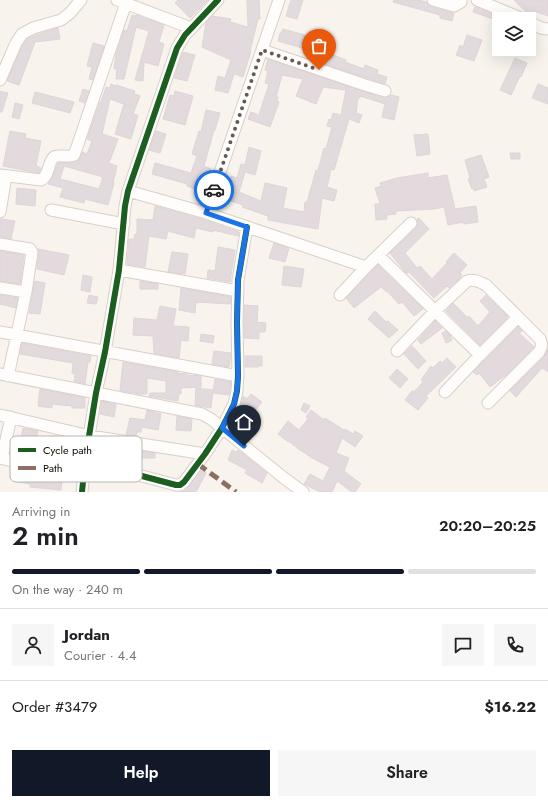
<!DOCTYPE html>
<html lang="en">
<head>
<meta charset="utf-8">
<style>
  :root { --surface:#fff; --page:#f6f6f6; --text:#202124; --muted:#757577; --line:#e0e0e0; --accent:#111827 }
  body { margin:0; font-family:Jost,sans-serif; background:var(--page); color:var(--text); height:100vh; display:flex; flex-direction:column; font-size:15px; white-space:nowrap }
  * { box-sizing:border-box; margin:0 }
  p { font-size:13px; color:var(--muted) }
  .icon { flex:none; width:22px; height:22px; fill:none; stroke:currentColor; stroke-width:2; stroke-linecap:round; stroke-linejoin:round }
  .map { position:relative; height:492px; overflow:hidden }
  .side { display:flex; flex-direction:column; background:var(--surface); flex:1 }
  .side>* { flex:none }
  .buttons { position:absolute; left:492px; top:12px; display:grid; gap:8px }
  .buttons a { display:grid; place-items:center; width:44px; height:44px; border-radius:0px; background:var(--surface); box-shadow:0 4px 16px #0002; font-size:20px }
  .pin { position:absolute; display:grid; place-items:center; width:34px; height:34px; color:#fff; margin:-41px -17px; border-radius:50% 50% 50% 0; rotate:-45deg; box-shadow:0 0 4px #0007 }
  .pin .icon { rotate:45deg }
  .courier { position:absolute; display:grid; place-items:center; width:40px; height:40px; margin:-20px; border:3px solid #1a73e8; border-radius:50%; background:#fff; color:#222; box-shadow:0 1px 5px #0007 }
  .head em { font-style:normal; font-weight:600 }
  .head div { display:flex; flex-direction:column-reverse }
  .head { display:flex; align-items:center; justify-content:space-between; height:68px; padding:0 12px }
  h1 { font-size:26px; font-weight:600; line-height:30px }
  .bar { display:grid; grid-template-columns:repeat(4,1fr); gap:6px 4px; align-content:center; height:48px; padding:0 12px }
  .bar i { height:5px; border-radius:3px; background:var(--line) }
  .bar .current { background:var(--accent) }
  .bar p { grid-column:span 4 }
  .line { display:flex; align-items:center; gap:10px; padding:0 12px; border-top:1px solid var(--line) }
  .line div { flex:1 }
  .round { display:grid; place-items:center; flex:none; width:42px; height:42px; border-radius:0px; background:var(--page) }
  .cta { display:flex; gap:8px; margin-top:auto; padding:8px 12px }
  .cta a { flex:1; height:46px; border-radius:0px; background:var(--accent); color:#fff; font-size:16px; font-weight:600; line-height:46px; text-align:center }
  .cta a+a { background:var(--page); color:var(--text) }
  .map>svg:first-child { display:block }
  .building { fill:#e2dadc; stroke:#ded5d7; fill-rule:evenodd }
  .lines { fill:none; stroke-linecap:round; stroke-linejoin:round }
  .minor-casing { stroke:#d8d0c9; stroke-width:13 }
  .minor { stroke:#fefdfc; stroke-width:11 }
  .quiet { stroke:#8d6e63; stroke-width:5; stroke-dasharray:10 5; stroke-linecap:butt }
  .cycleway-casing { stroke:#fff; stroke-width:8 }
  .cycleway { stroke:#1b5e20; stroke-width:6 }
  .done { stroke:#625c55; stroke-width:4; stroke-dasharray:0 7.2 }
  .route { stroke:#1a73e8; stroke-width:5 }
  .key { fill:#fff; stroke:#b8b6b3; stroke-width:1 }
  .key-label { font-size:11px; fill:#120a03 }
</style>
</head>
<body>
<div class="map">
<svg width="548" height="492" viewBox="0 0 548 492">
  <rect width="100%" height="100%" fill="#f8f3ed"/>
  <path class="building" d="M178,0h30l-18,18 -15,-15z
    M247,0h12l1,19h-2l-8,32h1l-8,26 -9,-3 -6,19 -13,-3 3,-14 7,2 6,-18 -29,-13 4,-24 6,-7 19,3 -1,3 18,5z
    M291,0h12l-6,19 -11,-3z
    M394,0h24l8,2 2,3 3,2 23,6 -2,8 -12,-3v-3l-47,-13z
    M514,0h34v16l-14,-5 -1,5 -4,-1z
    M475,7l30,12h-6v2l-26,-9z
    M132,15l4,1v-1l28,10 -5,17 5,2 -6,22 -14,-4 -1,19 -8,-1 14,-49 -13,-4 -12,52h-8l1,-10h-3l2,-14 8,-25 3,1z
    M58,28l2,11 -25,3 -16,43 -12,-4 15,-35 5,-7 9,-4z
    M283,29l29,8 2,-6 13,4 -4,16 23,9 -1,2 19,7 1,-4 13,5 -1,4 10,3 -2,7 -78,-26 2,-8 -31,-9 2,-8h1z
    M467,35l15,5 -8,21 -18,-6 4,-10 3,2z
    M93,43l11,3 -11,34 -4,-1 3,-12 -5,-1z
    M183,52l12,3 -8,26 -13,-3z
    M515,58l12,5 -6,14 -1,-1 -9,19 -11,-5z
    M268,59l115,39h4l4,-3 8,2 -5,23 -12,-3 3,-13 -25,-8v2h-2l-2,15 6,2 -3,8 -10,-4 -15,51 -3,-1 -4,18 10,3 -3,11 -12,-3 -4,31 -50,-9v-4l-26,-9 1,-2 -19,-6 7,-23 6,2 4,-14 4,1 4,-18 12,4 -6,24 -10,-3 -6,20 22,9 4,-18 22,5 -4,20 21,4 1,-10h2l9,-32h2l6,-22 2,1 6,-22 -5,-1 2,-7 2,1 2,-7 8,2 5,-25 -23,-3 -7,17 -20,-8 7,-17 -21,-4 -6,22h2l-1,4 2,1 -9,25 -22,-8 3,-7 8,3 10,-31 -4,-1 3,-12 -3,-1z
    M111,84l5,2v-1l19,6 -1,3 6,2 -7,18 5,1 -7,24 -16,-5 9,-30 -14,-5 -8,35 16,5 -9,24 8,3 -4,17h1l-6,22 -23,-6 -1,4 -24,-6 3,-9 -15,-4 4,-6 6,-15 16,-1 5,-2 3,-8 5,2 5,-13 -5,-2 13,-37h1l5,-15 4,1zM64,166l39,11 -4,12 -39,-10z
    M538,84l10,4v16l-16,-6z
    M83,89l6,2 -4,12 -6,-2z
    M0,91l8,2 -6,19h-2z
    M175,91l18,5 -8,29 -22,-6 7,-24 4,1z
    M35,92l39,10 -4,11 -38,-10z
    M15,103l8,2 -4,14 -7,-2z
    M206,110l14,3 -5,17h-1l-10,36 7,3 -8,23 -16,-6v-2l-35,-10 3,-11 36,10 6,-17 -5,-2 7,-23 2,1z
    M10,131l16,3 -1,4 16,3 -5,25 5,2 -2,5 -36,-7z
    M156,131l10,3 -6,19 -11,-3z
    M428,134l2,20 -13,2 -3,-21z
    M510,153h10v6h-9z
    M481,155l8,22 -5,2 3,8 -13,4v-3l-2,1 -4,-10 2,-1 -5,-18z
    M428,173v5l19,-3 8,34 21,-3 2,16 -14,2 -1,-2 -15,3 -4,-18 -10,2 -38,2v3l-9,1v4l-11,1 -1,-16h5l-5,-16 6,-2 -1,-3 17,-5z
    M17,188l19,2 -1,16 -19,-2z
    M155,206l49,14 35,12 -1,4 -25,-6v2l-17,-4 -2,10 -26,-7 -2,8 -17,-3 -4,31 -18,-3 2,-25h5l1,-5 2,1v-16l16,1z
    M419,218l10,11 -24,24 12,15 3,-2 12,13 15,-16 -1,-1 8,-9 13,12 -7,8 2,2 -4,5 -9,8 -2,-2 -13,12 -25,-26 -2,1h-1l-16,-20 26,-25 2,-4 -1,-5z
    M2,219l13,2 -4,18 -11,-2v-18z
    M274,243l15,5 -4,14 -16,-4z
    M218,247l17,3 -5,32 -23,-4 1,-8 7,1z
    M38,249l31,6 -5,20 -27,-6 2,-16z
    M0,251l24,4 -4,29 -20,-3z
    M172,252l16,2 -3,20 -17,-2z
    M378,265l45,44 -9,7 -12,-14 -3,2 -12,-13v1l-6,-5 -27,21 -8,-10z
    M284,266l20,3 -3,18 -19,-2z
    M83,275l9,2 -2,15 -9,-2z
    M35,281l10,2 -5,31 -11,-1z
    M140,281l18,3v5h-18z
    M181,288l50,9 -1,7 -34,-2 -1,11 -16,-3z
    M0,295l18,3 -2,10 -16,-4z
    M89,295l9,2 -2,7 -9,-1z
    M486,295l22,22 -28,28 -34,-34 7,-8 15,15 1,-2 9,10 12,-14 -10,-11z
    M244,305l14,1 -1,16 9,1 -1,9h-6v7l-15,-1z
    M160,306l16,3 -3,17 16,1 -1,14 -7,-1 -2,18 -25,-5 -1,-17 -20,-1 1,-17 23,2z
    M375,311l11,11 2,-1 10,9 -9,8 -21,-19z
    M435,321l7,7 -21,16 -3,-4z
    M518,327l4,4 -3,2 15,14 -27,27 -17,13 -11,-14 -2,2 -4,-3z
    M446,331l4,4 2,5 -6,3 -4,-10z
    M201,334l13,2 -1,7 -13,-2z
    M22,343l69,13 -1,6h-2l-3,22 -11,-3 1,-7 -3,-1 1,-10 -53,-9z
    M412,346l14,15 -8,8 -14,-15z
    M548,349v23l-6,-4 -26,29 -6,-6 34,-34z
    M214,351l17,2 -2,14 -17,-3z
    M245,356h17v10h-4v1h-13z
    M447,358l9,9 -30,29 2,2 -10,12 -13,-10 7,-9 2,1 9,-10 -2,-2 10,-14 2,2 1,-2v1l6,-6 2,2z
    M123,362l55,10v2l7,-1 2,1v1l14,1v11l-20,1v6l-2,-1 -1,8 -29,-5 1,-3h16v-12l-19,-3v16h-11v-1l-16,-2z
    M397,369l11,10 -8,9 -11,-10z
    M215,379l16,3 -2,13 -16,-2z
    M196,388l17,2 -2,18 -16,-3z
    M40,389l45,9v10h-13v-2l-20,-2v4l-14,-2z
    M251,394l11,8 -12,15 -9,-7 3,-3 -3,-2 2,-9 4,3z
    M102,401l14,3 -2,13 -14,-3z
    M304,403l6,3 -4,7 -5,-3z
    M147,410l14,4 -3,16 -16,-3 -1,5h-4l-1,4 -10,-1 4,-17 15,2z
    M311,410l13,10 1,-2 19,12 1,-1 8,5 2,-3 8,5 -8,11 -13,-9 -6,15 13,5 -5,13 17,13 -6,8h-3l-15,-11 -5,11h-12l-16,-8 6,-10 13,7 7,-14 -16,-8 -14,-9 -8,-6v-1l-5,-2 -9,-7 10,-13 11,9 9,-11 -2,-2z
    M177,416l15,3 -1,12 -15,-1z
    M23,428l15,3 -2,10 -15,-2z
    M123,448l32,5v5h-16l-1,5 -15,-1z
    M232,450l4,2 2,-2 29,23 -5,10 -17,-10 2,-3 -19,-10z
    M19,469l43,10 -1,11 -31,-3v-3l-17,-3 1,-10 4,1z
    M201,471l5,2 -10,19h-16l4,-1 5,-5z"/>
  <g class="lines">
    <g class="minor-casing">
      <path id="minor" d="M117,0l74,28
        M433,0l21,6 7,-4v-2
        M477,0l46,19
        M529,22l12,6 7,1
        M262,50l103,35 20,6
        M0,80l16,-37 6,-9 11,-6 28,-8 9,-7 11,-13
        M0,175l41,5c9,-5 7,-19 13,-23 4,-3 14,1 20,-2l3,-8 49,-144
        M128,191l78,22 160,54
        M51,210l73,14
        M0,212l6,-36
        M206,213l73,-213
        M0,244l30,5 2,3 -6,40 -18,84
        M378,255l102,100
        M119,270l119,21
        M0,288l26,4
        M340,295l26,-28 45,-44
        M0,332l238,44
        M397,351l38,-40 32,-30c8,-2 13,1 19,4l54,54c2,6 2,8 -1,13l-51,51
        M0,374l202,40 9,5 73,59 19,14
        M445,392l35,-37 38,-38
        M0,415l90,21 115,18
        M0,458l84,19
        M2,458l9,-41
        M85,461l91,24h4l4,-3 21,-28 17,-26 12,-24 3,-13 1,-15 -1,-54 1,-42 9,-53
        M82,492l3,-31 11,-68 9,-41 14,-82 6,-64 3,-15 49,-143 8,-13 33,-35"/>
    </g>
    <use href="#minor" class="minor"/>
    <path class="quiet" d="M198,464l38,28"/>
    <g class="cycleway-casing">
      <path id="cycleway" d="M85,461l91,24h4l4,-3 21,-28 17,-26 12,-24 3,-13 1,-15 -1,-54 1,-42 9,-53
        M82,492l3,-31 11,-68 9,-41 14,-82 6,-64 3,-15 49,-143 8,-13 33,-35"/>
    </g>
    <use href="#cycleway" class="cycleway"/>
  </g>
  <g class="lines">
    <path class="done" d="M214,190l48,-140 57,20"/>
    <path class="route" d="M214,190l-8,23 41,14 -9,53 -1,42 1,54 -1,14 -3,14 -12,24 22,18"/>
  </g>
  <rect x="10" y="436" width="132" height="46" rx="6" class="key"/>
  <rect x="18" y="448" width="18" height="4" fill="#1b5e20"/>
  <rect x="18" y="466" width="18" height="4" fill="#8d6e63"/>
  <g class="key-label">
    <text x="43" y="454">Cycle path</text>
    <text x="43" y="472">Path</text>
  </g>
</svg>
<div class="buttons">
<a><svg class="icon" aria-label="layers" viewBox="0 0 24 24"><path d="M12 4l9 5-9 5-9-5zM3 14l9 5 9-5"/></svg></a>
</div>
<div class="pin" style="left:319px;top:70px;background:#ea580c"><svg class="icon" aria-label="bag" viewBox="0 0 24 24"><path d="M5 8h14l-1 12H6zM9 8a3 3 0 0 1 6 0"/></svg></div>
<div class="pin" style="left:244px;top:446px;background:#1f2937"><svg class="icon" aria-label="home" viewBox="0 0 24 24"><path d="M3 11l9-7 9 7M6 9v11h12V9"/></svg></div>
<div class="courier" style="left:214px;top:190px"><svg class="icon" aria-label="car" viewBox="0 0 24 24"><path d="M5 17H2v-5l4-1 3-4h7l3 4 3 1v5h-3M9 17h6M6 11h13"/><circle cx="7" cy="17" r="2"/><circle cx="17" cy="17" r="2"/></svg></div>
</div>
<section class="side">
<div class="head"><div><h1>2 min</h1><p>Arriving in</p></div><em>20:20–20:25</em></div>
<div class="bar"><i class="current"></i><i class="current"></i><i class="current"></i><i></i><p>On the way · 240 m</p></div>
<div class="line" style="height:72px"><a class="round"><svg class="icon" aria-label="person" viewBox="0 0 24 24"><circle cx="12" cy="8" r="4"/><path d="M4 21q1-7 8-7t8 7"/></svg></a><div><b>Jordan</b><p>Courier · 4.4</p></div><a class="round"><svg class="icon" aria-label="chat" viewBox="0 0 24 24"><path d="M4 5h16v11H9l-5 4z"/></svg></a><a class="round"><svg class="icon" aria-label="phone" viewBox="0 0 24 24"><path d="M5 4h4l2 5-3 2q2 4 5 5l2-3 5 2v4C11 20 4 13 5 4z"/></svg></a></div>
<div class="line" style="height:52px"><div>Order #3479</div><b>$16.22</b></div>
<div class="cta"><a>Help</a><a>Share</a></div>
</section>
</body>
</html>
